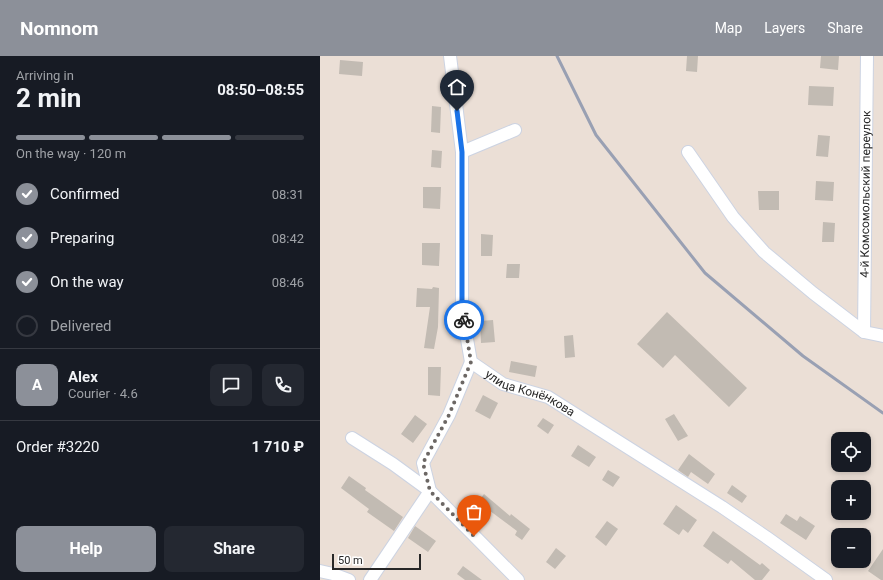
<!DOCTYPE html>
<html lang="en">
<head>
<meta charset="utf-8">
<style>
  :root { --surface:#171b24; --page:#242831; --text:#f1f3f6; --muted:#9ea1a6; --line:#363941; --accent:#8c9099 }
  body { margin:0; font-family:Roboto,sans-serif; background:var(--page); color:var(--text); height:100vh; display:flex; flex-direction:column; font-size:15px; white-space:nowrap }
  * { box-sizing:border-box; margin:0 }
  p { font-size:13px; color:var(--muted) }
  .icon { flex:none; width:22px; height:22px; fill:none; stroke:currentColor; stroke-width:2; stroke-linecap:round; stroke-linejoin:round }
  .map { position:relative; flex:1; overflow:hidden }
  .panel { display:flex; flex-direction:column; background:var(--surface); width:320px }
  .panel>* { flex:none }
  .fabs { position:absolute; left:511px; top:376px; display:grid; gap:8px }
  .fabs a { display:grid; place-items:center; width:40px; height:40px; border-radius:8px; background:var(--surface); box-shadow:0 2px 6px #0003; font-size:20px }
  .scale { position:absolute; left:12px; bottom:10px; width:89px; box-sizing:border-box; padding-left:4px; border:2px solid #272727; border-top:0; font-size:11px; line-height:14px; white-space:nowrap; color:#272727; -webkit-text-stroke:3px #fff; paint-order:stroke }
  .pin { position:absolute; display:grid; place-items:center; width:34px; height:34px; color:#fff; margin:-41px -17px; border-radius:50% 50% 50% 0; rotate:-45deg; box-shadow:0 0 4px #0007 }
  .pin .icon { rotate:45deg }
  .courier { position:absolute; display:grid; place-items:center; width:40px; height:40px; margin:-20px; border:3px solid #1a73e8; border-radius:50%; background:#fff; color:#222; box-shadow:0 1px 5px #0007 }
  .headline em { font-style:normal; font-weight:700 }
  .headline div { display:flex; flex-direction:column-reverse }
  .headline { display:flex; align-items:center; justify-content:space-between; height:68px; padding:0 16px }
  h1 { font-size:26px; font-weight:700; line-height:30px }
  .bar { display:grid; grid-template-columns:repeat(4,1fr); gap:6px 4px; align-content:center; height:48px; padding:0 16px }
  .bar i { height:5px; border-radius:3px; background:var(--line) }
  .bar .selected { background:var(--accent) }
  .bar p { grid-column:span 4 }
  .line { display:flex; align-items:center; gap:10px; padding:0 16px; border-top:1px solid var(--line) }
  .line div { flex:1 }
  .round { display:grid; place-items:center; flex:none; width:42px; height:42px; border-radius:8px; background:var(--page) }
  ol { padding:0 16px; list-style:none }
  li { display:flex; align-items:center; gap:12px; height:44px }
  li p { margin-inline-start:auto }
  li .icon { padding:4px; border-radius:50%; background:var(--accent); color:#fff; stroke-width:4 }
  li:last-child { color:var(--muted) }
  li i { width:22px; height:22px; border:2px solid var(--line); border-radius:50% }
  .action { display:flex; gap:8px; margin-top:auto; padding:8px 16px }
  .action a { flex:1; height:46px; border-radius:8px; background:var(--accent); color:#fff; font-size:16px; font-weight:700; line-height:46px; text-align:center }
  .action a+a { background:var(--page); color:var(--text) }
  header { display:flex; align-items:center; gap:24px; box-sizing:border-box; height:56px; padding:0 20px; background:var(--accent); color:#fff }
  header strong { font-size:19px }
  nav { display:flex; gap:22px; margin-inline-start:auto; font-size:14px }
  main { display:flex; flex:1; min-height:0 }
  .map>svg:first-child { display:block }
  .building { fill:#c2bbb3 }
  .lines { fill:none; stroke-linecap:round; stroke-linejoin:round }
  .minor-casing { stroke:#ccd3e2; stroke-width:14 }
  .minor { stroke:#fff; stroke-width:12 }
  .rail { stroke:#99a0b3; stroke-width:3 }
  .done { stroke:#6c6764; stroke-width:4; stroke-dasharray:0 7.2 }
  .route { stroke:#1a73e8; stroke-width:5 }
  .labels { text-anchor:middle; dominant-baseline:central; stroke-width:4; stroke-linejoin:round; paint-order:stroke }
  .street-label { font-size:12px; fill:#272727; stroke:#fff }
</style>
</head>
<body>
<header>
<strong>Nomnom</strong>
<nav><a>Map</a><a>Layers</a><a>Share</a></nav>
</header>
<main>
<section class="panel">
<div class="headline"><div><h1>2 min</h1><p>Arriving in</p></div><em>08:50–08:55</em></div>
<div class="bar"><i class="selected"></i><i class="selected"></i><i class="selected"></i><i></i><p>On the way · 120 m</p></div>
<ol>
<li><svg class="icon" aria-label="check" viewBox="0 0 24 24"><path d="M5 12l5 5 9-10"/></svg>Confirmed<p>08:31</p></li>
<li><svg class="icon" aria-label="check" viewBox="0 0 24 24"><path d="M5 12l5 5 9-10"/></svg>Preparing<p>08:42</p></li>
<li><svg class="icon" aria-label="check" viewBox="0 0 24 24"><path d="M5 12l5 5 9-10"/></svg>On the way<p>08:46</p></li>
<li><i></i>Delivered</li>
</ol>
<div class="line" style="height:72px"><b class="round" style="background:var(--accent);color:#fff">A</b><div><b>Alex</b><p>Courier · 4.6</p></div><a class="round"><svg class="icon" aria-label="chat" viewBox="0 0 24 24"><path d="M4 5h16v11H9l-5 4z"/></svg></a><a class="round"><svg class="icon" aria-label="phone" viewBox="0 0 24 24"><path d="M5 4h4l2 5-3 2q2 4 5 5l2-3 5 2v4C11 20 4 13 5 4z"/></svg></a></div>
<div class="line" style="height:52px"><div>Order #3220</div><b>1 710 ₽</b></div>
<div class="action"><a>Help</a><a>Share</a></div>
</section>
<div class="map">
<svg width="563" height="524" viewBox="0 0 563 524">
  <rect width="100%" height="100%" fill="#ebdfd6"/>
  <path class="building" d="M367,0h11l-1,16 -11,-1z
    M501,0h18l-1,14 -18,-2z
    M20,4l23,2 -1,14 -23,-2z
    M489,30l25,1 -1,19 -25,-1z
    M112,50l9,1 -1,26 -9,-1z
    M498,79l12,1 -2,21 -12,-1z
    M112,94l10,1 -1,17 -10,-1z
    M496,125l18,1 -1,19 -18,-1z
    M103,131h18l-1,22 -17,-1z
    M438,135h21v19h-20z
    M503,166l12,1 -1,19h-12z
    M161,178l12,1 -1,21h-11z
    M102,187h18l-1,23 -17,-1z
    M187,208h13l-1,14h-13z
    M113,231l6,1 -1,39 -4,22 -10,-1 6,-41h-14l1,-19 15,1z
    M347,256l80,76 -18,19 -54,-52 -12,13 -26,-24z
    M173,264l2,22 -14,1 -1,-22z
    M253,279l2,22 -10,1 -1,-22z
    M191,305l26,5 -2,11 -26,-5z
    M108,311h13l-1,29 -12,-1z
    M163,339l15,8 -8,16 -15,-8z
    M354,358l14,22 -10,5 -13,-22z
    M95,359l12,9 -14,19 -12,-9z
    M223,362l11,7 -6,9 -11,-8z
    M258,389l18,12 -7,10 -18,-11z
    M369,398l26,20 -7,10 -17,-12 -3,5 -10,-7z
    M288,414l12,7 -7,10 -11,-7z
    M29,420l17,12 -1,2 38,27 -9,14 -27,-19 2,-3 -28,-21z
    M412,429l15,11 -5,7 -15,-10z
    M164,438l26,22 1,-2 19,15 -8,11 -7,-5 2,-4 -39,-29z
    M356,449l21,15 -9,13 -5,-4 -4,6 -16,-11z
    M466,458l11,7 3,-5 15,10 -9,14 -26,-17z
    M287,465l11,8 -12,17 -11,-9z
    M95,470l21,15 -8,11 -20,-14z
    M393,475l47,34 2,-2 8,7 -8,10h-7l-24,-20 -3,4 -25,-18z
    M236,492l10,8 -11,13 -9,-7z
    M563,493v31h-2l-13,-9z
    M143,510l19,14h-17l-8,-6z"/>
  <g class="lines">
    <g class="minor-casing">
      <g id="minor">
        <path id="s1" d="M130,0l12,96v158l9,52 32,22 45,13 174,110 44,30 60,43"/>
        <path d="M142,96l53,-22"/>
        <path d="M368,96l45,65 31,35 49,41 51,39 19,4"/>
        <path id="s2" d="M544,276l3,-276"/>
        <path d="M32,382l41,26 37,27 88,89"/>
        <path d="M0,515l13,3 16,6"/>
        <path d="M50,524l60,-89 -7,-28 26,-48 22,-53"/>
      </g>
    </g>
    <use href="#minor" class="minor"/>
    <path class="rail" d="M237,0l39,79 109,138 98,83 80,57"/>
  </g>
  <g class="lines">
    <path class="done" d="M144,264l7,42 -22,53 -26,48 7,28 44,45"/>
    <path class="route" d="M137,55l5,41v158l2,10"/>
  </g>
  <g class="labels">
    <g class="street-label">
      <text stroke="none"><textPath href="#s2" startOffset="138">4-й Комсомольский переулок</textPath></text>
      <text stroke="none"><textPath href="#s1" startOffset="375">улица Конёнкова</textPath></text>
    </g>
  </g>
</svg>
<div class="fabs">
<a><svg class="icon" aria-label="locate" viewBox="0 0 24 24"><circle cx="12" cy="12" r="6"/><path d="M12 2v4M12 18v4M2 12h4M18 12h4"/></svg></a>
<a>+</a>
<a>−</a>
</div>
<div class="scale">50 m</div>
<div class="pin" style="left:154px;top:480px;background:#ea580c"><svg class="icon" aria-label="bag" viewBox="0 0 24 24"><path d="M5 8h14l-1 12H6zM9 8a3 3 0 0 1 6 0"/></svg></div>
<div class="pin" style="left:137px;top:55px;background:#1f2937"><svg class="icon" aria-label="home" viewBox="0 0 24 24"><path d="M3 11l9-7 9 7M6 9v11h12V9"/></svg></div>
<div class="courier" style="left:144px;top:264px"><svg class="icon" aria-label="bike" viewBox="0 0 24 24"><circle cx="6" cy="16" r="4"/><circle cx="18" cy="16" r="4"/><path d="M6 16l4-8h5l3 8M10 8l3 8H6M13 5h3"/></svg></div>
</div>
</main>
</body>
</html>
